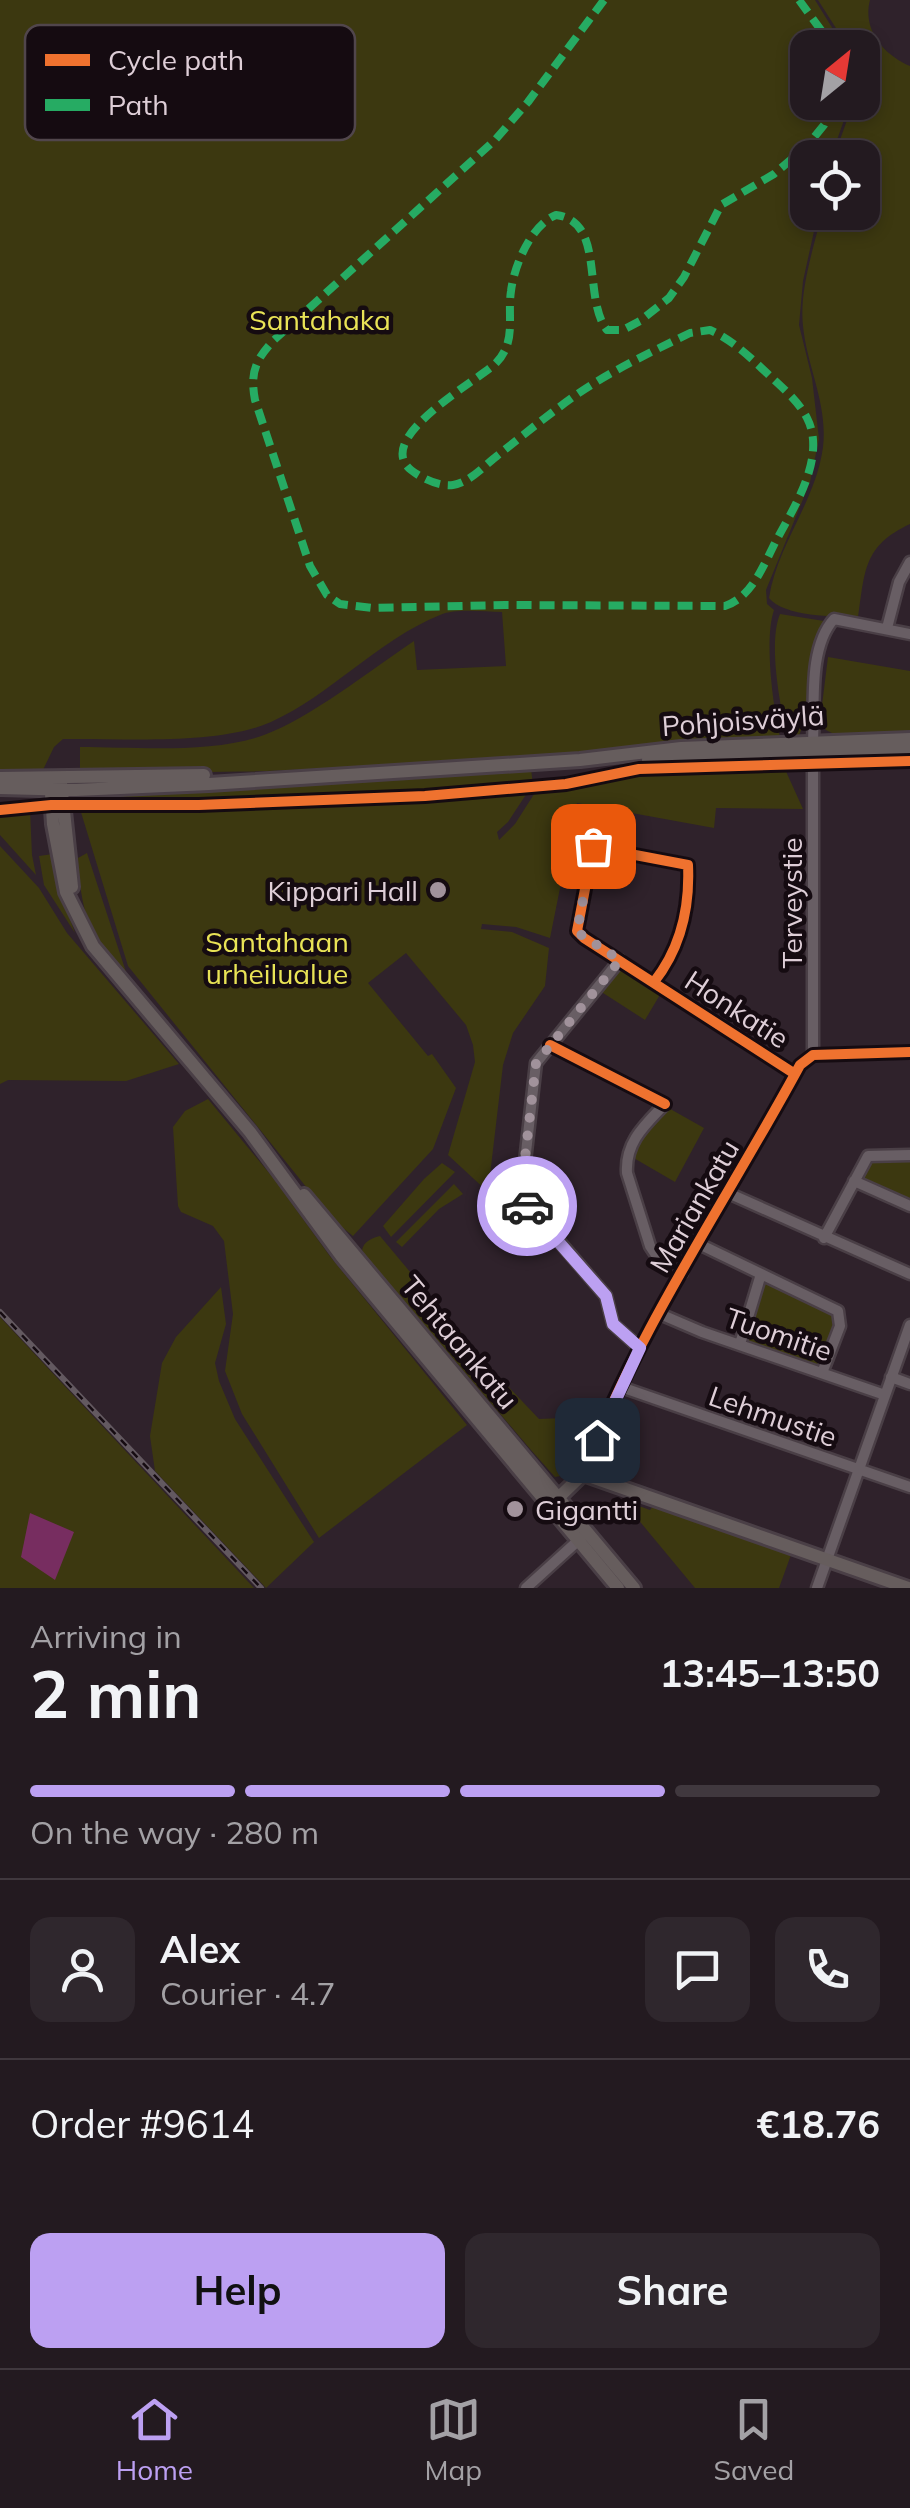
<!DOCTYPE html>
<html lang="en">
<head>
<meta charset="utf-8">
<style>
  :root { --surface:#231a20; --page:#2f272d; --text:#f1f3f6; --muted:#a3a1a5; --line:#40383e; --accent:#bca0f2 }
  body { margin:0; font-family:Mulish,sans-serif; background:var(--page); color:var(--text); height:100vh; display:flex; flex-direction:column; font-size:38px; white-space:nowrap }
  * { box-sizing:border-box; margin:0 }
  p { font-size:32px; color:var(--muted) }
  .icon { flex:none; width:55px; height:55px; fill:none; stroke:currentColor; stroke-width:2; stroke-linecap:round; stroke-linejoin:round }
  .map { position:relative; height:1588px; overflow:hidden }
  .panel { display:flex; flex-direction:column; background:var(--surface); flex:1 }
  .panel>* { flex:none }
  .needle { width:65px; rotate:30deg }
  .controls { position:absolute; left:790px; top:30px; display:grid; gap:20px }
  .controls a { display:grid; place-items:center; width:90px; height:90px; border-radius:20px; background:var(--surface); box-shadow:0 5px 15px #0003,0 0 0 2px var(--line); font-size:50px }
  .pin { position:absolute; display:grid; place-items:center; width:85px; height:85px; color:#fff; margin:-42px; border-radius:20px; box-shadow:0 5px 15px #0006 }
  .courier { position:absolute; display:grid; place-items:center; width:100px; height:100px; margin:-50px; border:8px solid #bca0f2; border-radius:50%; background:#fff; color:#222; box-shadow:0 2px 12px #0007 }
  .headline em { font-style:normal; font-weight:700 }
  .headline div { display:flex; flex-direction:column-reverse }
  .headline { display:flex; align-items:center; justify-content:space-between; height:170px; padding:0 30px }
  h1 { font-size:65px; font-weight:700; line-height:75px }
  .bar { display:grid; grid-template-columns:repeat(4,1fr); gap:15px 10px; align-content:center; height:120px; padding:0 30px }
  .bar i { height:12px; border-radius:8px; background:var(--line) }
  .bar .selected { background:var(--accent) }
  .bar p { grid-column:span 4 }
  .line { display:flex; align-items:center; gap:25px; padding:0 30px; border-top:2px solid var(--line) }
  .line div { flex:1 }
  .round { display:grid; place-items:center; flex:none; width:105px; height:105px; border-radius:20px; background:var(--page) }
  .primary-button { display:flex; gap:20px; margin-top:auto; padding:20px 30px }
  .primary-button a { flex:1; height:115px; border-radius:20px; background:var(--accent); color:#111; font-size:40px; font-weight:700; line-height:115px; text-align:center }
  .primary-button a+a { background:var(--page); color:var(--text) }
  .dock { display:flex; justify-content:space-around; align-items:center; height:140px; border-top:2px solid var(--line); background:var(--surface); font-size:28px; color:var(--muted) }
  .dock a { display:grid; justify-items:center; gap:5px }
  .dock .selected { color:var(--accent) }
  .map>svg:first-child { display:block }
  .green { fill:#3c3810 }
  .water { fill:#772d60 }
  .lines { fill:none; stroke-linecap:round; stroke-linejoin:round }
  .minor-casing { stroke:#4a3f46; stroke-width:15 }
  .major-casing { stroke:#4a3f46; stroke-width:18 }
  .minor { stroke:#685e64; stroke-width:10 }
  .major { stroke:#665d5d; stroke-width:12 }
  .rail-casing { stroke:#635960; stroke-width:6 }
  .rail { stroke:#150b11; stroke-width:2.5; stroke-dasharray:8; stroke-linecap:butt }
  .quiet { stroke:#26ab63; stroke-width:8; stroke-dasharray:15 8; stroke-linecap:butt }
  .cycleway-casing { stroke:#150b11; stroke-width:16 }
  .cycleway { stroke:#ef722f; stroke-width:10 }
  .done { stroke:#a1929b; stroke-width:10; stroke-dasharray:0 18 }
  .route { stroke:#bca0f2; stroke-width:12 }
  .poi-dot { fill:#a1929b; stroke:#150b11; stroke-width:4 }
  .labels { text-anchor:middle; dominant-baseline:central; stroke-width:9; stroke-linejoin:round; paint-order:stroke }
  .park-label { font-size:28px; fill:#e9e356; stroke:#150b11 }
  .street-label { font-size:28px; fill:#deced7; stroke:#150b11 }
  .poi-label { font-size:28px; fill:#deced7; stroke:#150b11; text-anchor:end }
  .key { fill:#150b11; stroke:#51464c; stroke-width:2.5 }
  .key-label { font-size:28px; fill:#deced7 }
</style>
</head>
<body>
<div class="map">
<svg width="910" height="1588" viewBox="0 0 910 1588">
  <rect width="100%" height="100%" fill="#2f222b"/>
  <path class="green" d="M0,0h815l29,47 -36,1v54l42,1 -19,54 -23,1v54l10,1 -15,68 -4,44 13,53 7,61 -9,43 -44,108 1,14 7,6c-10,29 -1,97 6,127l-92,5 -159,17 -263,12 -186,3v-27c56,0 131,7 184,-12 45,-16 108,-66 150,-94l3,29 89,-4 -4,-54c-18,0 -45,-4 -62,3 -62,25 -109,80 -169,107 -54,24 -148,16 -208,17l-9,8 -13,27h-41z
    M818,0h52c-8,30 14,55 40,66v458c-47,22 -45,47 -52,94 -23,-2 -74,-1 -89,-20 8,-53 47,-97 54,-151 5,-43 -16,-80 -20,-121 -4,-36 11,-79 19,-113l40,-1v-54l-28,-1 19,-54 9,-1v-54l-14,-1z
    M780,614l44,7c-15,37 -10,78 -25,115h-12c-7,-31 -19,-93 -7,-122z
    M828,657l82,14v63l-74,1 -10,-5 -6,-9z
    M766,767h18l19,42 -87,-1 -2,20 -137,-25 -27,135 -34,-11 -34,-3 -1,5 31,3 37,16 -4,38 -32,47 -10,32 -15,127 -40,-37 27,-93 -2,-17 -7,-20 -60,-72 -38,30 60,73 4,-2 24,34 -23,61 -80,87 -21,-17 -204,-253 -48,-157 119,1 226,-10 102,-7 -19,29 -11,10 2,8 16,-16 21,-33 103,-19z
    M531,769l2,16 -26,2 -310,17 -118,-2v-8z
    M30,810l2,45 4,20 -36,-40v-21z
    M0,846l39,42 28,45 112,131 -53,17 -118,-1 -8,4z
    M87,853l41,125c-38,-23 -49,-80 -50,-120z
    M53,854l11,49 11,30 -31,-48 -5,-29z
    M619,966l42,27 -16,27 -45,-29z
    M208,1099l66,80 55,76 138,170 -148,113 -77,-124 -17,-43 8,-57 -9,-73 -11,-15 -32,-14 -3,-6 -5,-79 12,-16z
    M665,1106l39,22 -29,54 -43,-25 6,-19z
    M910,1158v45l-50,-23 11,-21z
    M442,1163l13,9 -64,65 -8,-11 41,-47z
    M454,1184l9,10 -24,15 -37,38 -6,-5z
    M380,1236l107,128 52,55 49,-2c3,23 -6,57 -33,60l-24,-27 -163,-191 -6,-9c2,-9 10,-12 18,-14z
    M764,1279l71,34 2,8 -16,46 -78,-26z
    M221,1287l5,37 -11,39 4,18 16,38 79,123 -48,46 -111,-117 -5,-35 12,-73 14,-26z
    M0,1317l254,271h-254z
    M622,1500l28,10 4,-5 138,47 -13,36h-84z"/>
  <path class="water" d="M30,1513l44,19 -19,48 -34,-23z"/>
  <g class="lines">
    <g class="minor-casing">
      <path id="minor" d="M887,628l12,-46 11,-20
        M813,741c2,-37 -5,-93 21,-122l76,15
        M620,960l-84,103 -15,134 85,99 7,28 27,24
        M654,982c26,-33 36,-74 34,-117l-95,-18 -16,84 7,7 211,136
        M813,1055v-304
        M665,1104c-20,21 -40,38 -38,69l23,73 6,9 26,18
        M854,1181l56,25
        M728,1193l182,81
        M824,1238l44,-82 42,-1
        M699,1244l139,67 2,15 -18,47
        M660,1314l42,18 183,63
        M740,1344l21,-70
        M891,1377l19,7
        M621,1387l289,100
        M583,1474c54,-144 144,-274 217,-409l13,-10 97,-3
        M526,1588l55,-50
        M817,1588l93,-263"/>
    </g>
    <g class="major-casing">
      <path id="major" d="M648,760l165,-9 97,-1
        M0,778l204,-3
        M50,779l3,45 13,68 27,54 157,186 92,125 276,331
        M61,783l11,104
        M0,788l76,2 133,-6 371,-24 101,-12 229,-9
        M304,1195l330,393
        M555,1501l28,-27 325,114"/>
    </g>
    <use href="#minor" class="minor"/>
    <use href="#major" class="major"/>
    <g class="rail-casing">
      <path id="rail" d="M0,1312l261,276"/>
    </g>
    <use href="#rail" class="rail"/>
    <path class="quiet" d="M604,0l-76,102 -33,38 -221,200c-19,20 -24,33 -19,60l55,166 17,29 13,9 32,4 133,-3 220,1c27,-9 38,-40 51,-65 18,-34 51,-84 31,-123 -8,-16 -23,-29 -36,-41 -18,-17 -38,-37 -61,-47l-20,3c-39,19 -79,38 -114,62 -27,19 -53,40 -79,61 -12,9 -28,27 -44,29 -13,2 -32,-7 -42,-15 -39,-32 68,-90 85,-107 21,-22 11,-45 15,-72 3,-25 20,-66 45,-76 50,6 26,83 51,115h16l17,-9 29,-23 15,-21 37,-72 53,-31 32,-27 18,-22 9,-23
      M799,0l35,48"/>
    <g class="cycleway-casing">
      <path id="cycleway" d="M0,810l51,-5h148l226,-9 141,-12 73,-15 271,-8
        M654,982c26,-33 36,-74 34,-117l-95,-18 -16,84 7,7 211,136
        M550,1045l115,59
        M583,1474c54,-144 144,-274 217,-409l13,-10 97,-3"/>
    </g>
    <use href="#cycleway" class="cycleway"/>
  </g>
  <g class="lines">
    <path class="done" d="M527,1206l-6,-14 15,-129 84,-103 -43,-28 16,-86"/>
    <path class="route" d="M527,1206l79,90 7,28 27,24 -43,92"/>
  </g>
  <g class="poi-dot">
    <circle cx="438" cy="890" r="10"/>
    <circle cx="515" cy="1509" r="10"/>
  </g>
  <g class="labels">
    <g class="park-label">
      <text x="320" y="319">Santahaka</text>
      <text x="277" y="941">Santahaan<tspan x="277" dy="32">urheilualue</tspan></text>
    </g>
    <g class="street-label">
      <text transform="translate(743 720) rotate(-4)">Pohjoisväylä</text>
      <text transform="translate(791 903) rotate(-90)">Terveystie</text>
      <text transform="translate(737 1009) rotate(33)">Honkatie</text>
      <text transform="translate(694 1206) rotate(-60)">Mariankatu</text>
      <text transform="translate(779 1334) rotate(19)">Tuomitie</text>
      <text transform="translate(460 1342) rotate(50)">Tehtaankatu</text>
      <text transform="translate(773 1416) rotate(19)">Lehmustie</text>
    </g>
    <g class="poi-label">
      <text x="418" y="890">Kippari Hall</text>
      <text x="535" y="1509" text-anchor="start">Gigantti</text>
    </g>
  </g>
  <rect x="25" y="25" width="330" height="115" rx="15" class="key"/>
  <rect x="45" y="54" width="45" height="12" fill="#ef722f"/>
  <rect x="45" y="99" width="45" height="12" fill="#26ab63"/>
  <g class="key-label">
    <text x="108" y="70">Cycle path</text>
    <text x="108" y="115">Path</text>
  </g>
</svg>
<div class="controls">
<a><svg class="needle" viewBox="-14 -14 28 28"><path d="M0-13l5 13h-10z" fill="#e53935"/><path d="M0 13l5-13h-10z" fill="#a3a1a5"/></svg></a>
<a><svg class="icon" aria-label="locate" viewBox="0 0 24 24"><circle cx="12" cy="12" r="6"/><path d="M12 2v4M12 18v4M2 12h4M18 12h4"/></svg></a>
</div>
<div class="pin" style="left:593px;top:846px;background:#ea580c"><svg class="icon" aria-label="bag" viewBox="0 0 24 24"><path d="M5 8h14l-1 12H6zM9 8a3 3 0 0 1 6 0"/></svg></div>
<div class="pin" style="left:597px;top:1440px;background:#1f2937"><svg class="icon" aria-label="home" viewBox="0 0 24 24"><path d="M3 11l9-7 9 7M6 9v11h12V9"/></svg></div>
<div class="courier" style="left:527px;top:1206px"><svg class="icon" aria-label="car" viewBox="0 0 24 24"><path d="M5 17H2v-5l4-1 3-4h7l3 4 3 1v5h-3M9 17h6M6 11h13"/><circle cx="7" cy="17" r="2"/><circle cx="17" cy="17" r="2"/></svg></div>
</div>
<section class="panel">
<div class="headline"><div><h1>2 min</h1><p>Arriving in</p></div><em>13:45–13:50</em></div>
<div class="bar"><i class="selected"></i><i class="selected"></i><i class="selected"></i><i></i><p>On the way · 280 m</p></div>
<div class="line" style="height:180px"><a class="round"><svg class="icon" aria-label="person" viewBox="0 0 24 24"><circle cx="12" cy="8" r="4"/><path d="M4 21q1-7 8-7t8 7"/></svg></a><div><b>Alex</b><p>Courier · 4.7</p></div><a class="round"><svg class="icon" aria-label="chat" viewBox="0 0 24 24"><path d="M4 5h16v11H9l-5 4z"/></svg></a><a class="round"><svg class="icon" aria-label="phone" viewBox="0 0 24 24"><path d="M5 4h4l2 5-3 2q2 4 5 5l2-3 5 2v4C11 20 4 13 5 4z"/></svg></a></div>
<div class="line" style="height:130px"><div>Order #9614</div><b>€18.76</b></div>
<div class="primary-button"><a>Help</a><a>Share</a></div>
</section>
<nav class="dock">
<a class="selected"><svg class="icon" aria-label="home" viewBox="0 0 24 24"><path d="M3 11l9-7 9 7M6 9v11h12V9"/></svg>Home</a>
<a><svg class="icon" aria-label="map" viewBox="0 0 24 24"><path d="M3 6l6-2 6 2 6-2v14l-6 2-6-2-6 2zM9 4v14M15 6v14"/></svg>Map</a>
<a><svg class="icon" aria-label="saved" viewBox="0 0 24 24"><path d="M7 4h10v16l-5-4-5 4z"/></svg>Saved</a>
</nav>
</body>
</html>
